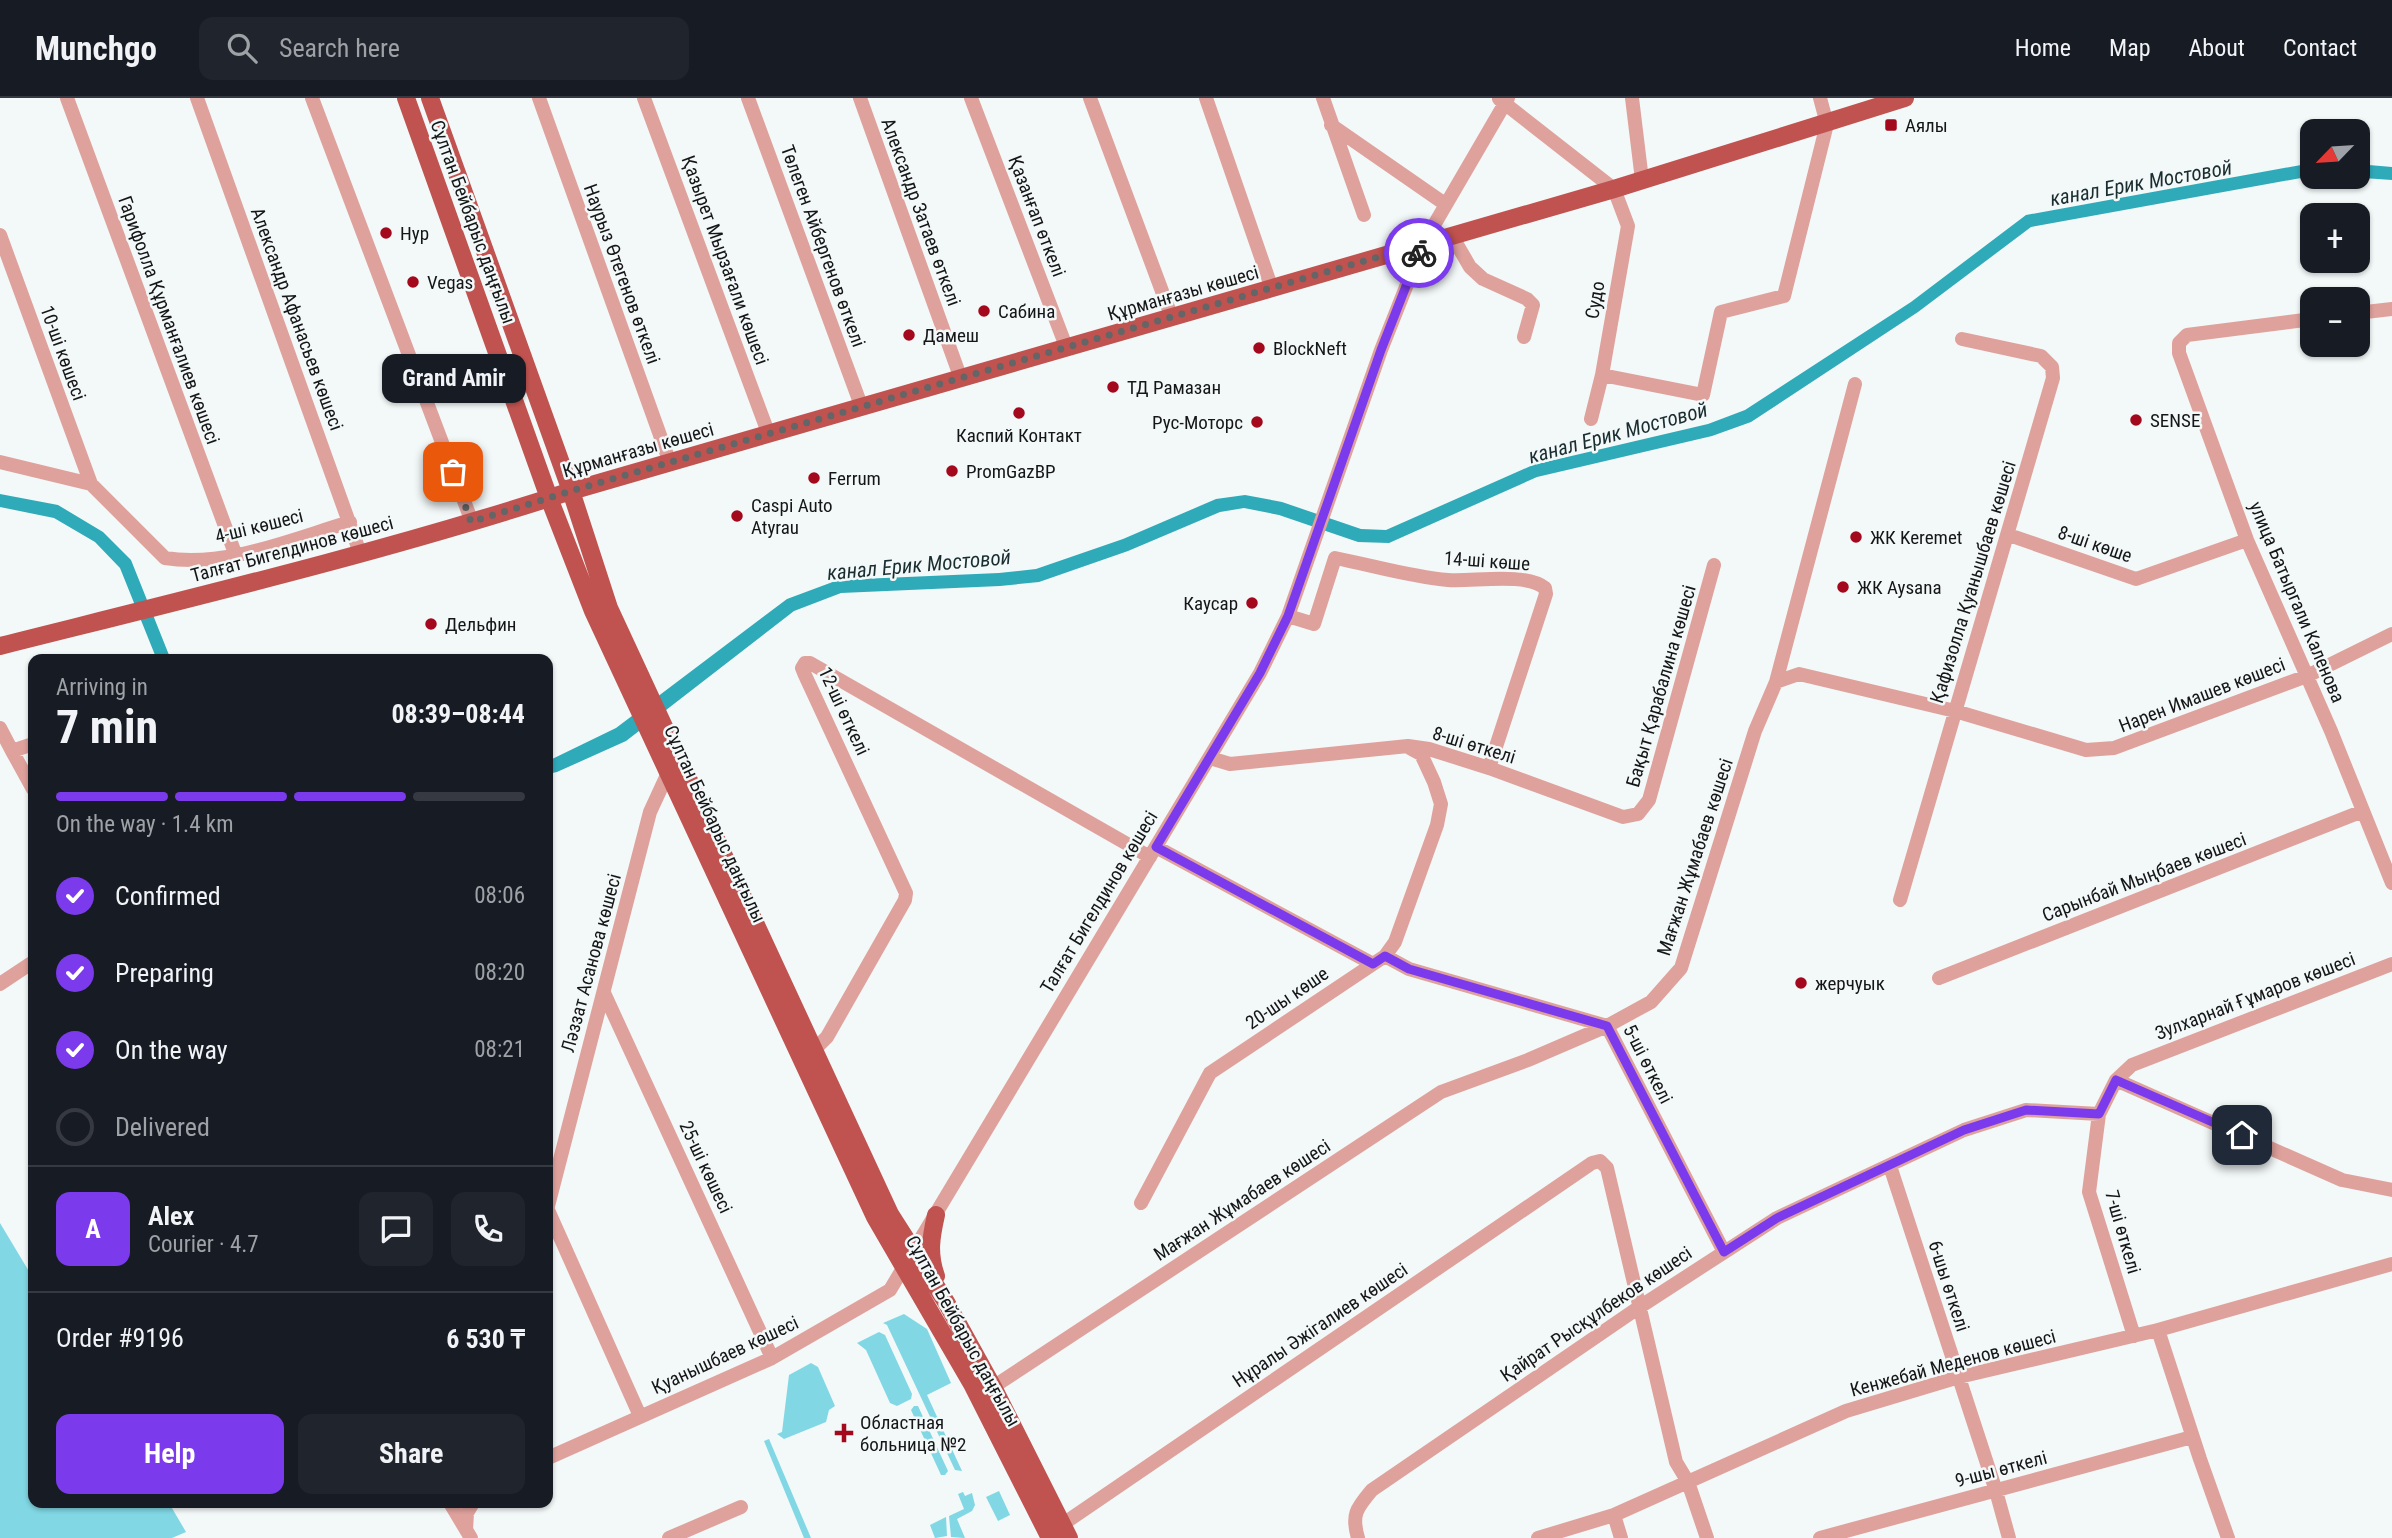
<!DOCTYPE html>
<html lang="en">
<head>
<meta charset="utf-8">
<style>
  :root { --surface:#171b24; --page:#20242c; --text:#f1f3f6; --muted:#9ea1a6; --line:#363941; --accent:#7c3aed }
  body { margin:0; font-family:"Roboto Condensed",sans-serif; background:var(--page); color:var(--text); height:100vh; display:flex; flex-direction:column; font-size:26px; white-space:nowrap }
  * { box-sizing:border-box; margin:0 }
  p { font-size:23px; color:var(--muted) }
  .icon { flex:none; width:38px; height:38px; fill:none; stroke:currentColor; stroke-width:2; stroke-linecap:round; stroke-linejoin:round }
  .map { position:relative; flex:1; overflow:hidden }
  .sheet { position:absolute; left:28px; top:556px; width:525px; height:854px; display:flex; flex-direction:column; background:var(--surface); border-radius:14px; box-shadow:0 2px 5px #0004 }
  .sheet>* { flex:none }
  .needle { width:46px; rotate:245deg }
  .fabs { position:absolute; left:2300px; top:21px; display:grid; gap:14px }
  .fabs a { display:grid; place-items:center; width:70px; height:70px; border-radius:14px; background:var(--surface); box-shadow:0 2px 5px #0004; font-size:35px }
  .pin { position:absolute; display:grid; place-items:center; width:60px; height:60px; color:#fff; margin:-30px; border-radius:14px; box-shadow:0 4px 10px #0006 }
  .courier { position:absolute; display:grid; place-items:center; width:70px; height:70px; margin:-35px; border:5px solid #7c3aed; border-radius:50%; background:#fff; color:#222; box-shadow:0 2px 9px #0007 }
  .bubble { position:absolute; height:49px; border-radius:14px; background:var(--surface); box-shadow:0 2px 5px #0004; font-size:23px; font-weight:700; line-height:49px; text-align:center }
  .summary em { font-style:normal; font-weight:700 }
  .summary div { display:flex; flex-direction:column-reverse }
  .summary { display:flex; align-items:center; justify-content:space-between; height:119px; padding:0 28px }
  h1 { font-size:46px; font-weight:700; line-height:52px }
  .bar { display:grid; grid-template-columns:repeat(4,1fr); gap:10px 7px; align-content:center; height:84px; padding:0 28px }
  .bar i { height:9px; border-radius:5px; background:var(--line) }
  .bar .on { background:var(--accent) }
  .bar p { grid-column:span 4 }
  .line { display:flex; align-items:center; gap:18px; padding:0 28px; border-top:2px solid var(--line) }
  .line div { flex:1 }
  .round { display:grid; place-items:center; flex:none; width:74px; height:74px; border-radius:14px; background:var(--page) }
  ol { padding:0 28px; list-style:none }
  li { display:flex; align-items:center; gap:21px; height:77px }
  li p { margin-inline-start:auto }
  li .icon { padding:7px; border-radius:50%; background:var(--accent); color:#fff; stroke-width:4 }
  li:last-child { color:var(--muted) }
  li i { width:38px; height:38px; border:4px solid var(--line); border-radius:50% }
  .action { display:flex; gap:14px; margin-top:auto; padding:14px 28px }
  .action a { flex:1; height:80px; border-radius:14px; background:var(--accent); color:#fff; font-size:28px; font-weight:700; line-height:80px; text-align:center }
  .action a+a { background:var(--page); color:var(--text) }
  header { display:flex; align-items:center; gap:42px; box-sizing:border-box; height:98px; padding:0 35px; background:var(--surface); border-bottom:2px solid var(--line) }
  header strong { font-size:33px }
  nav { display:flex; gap:38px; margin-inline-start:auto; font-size:24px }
  .search { width:490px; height:63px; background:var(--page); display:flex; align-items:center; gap:18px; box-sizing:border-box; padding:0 24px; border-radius:14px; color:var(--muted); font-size:26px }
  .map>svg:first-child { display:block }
  .green { fill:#81d8e4 }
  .water { fill:#2faab9 }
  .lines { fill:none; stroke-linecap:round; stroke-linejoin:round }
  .minor { stroke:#dfa19c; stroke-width:14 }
  .major { stroke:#c05350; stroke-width:18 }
  .done { stroke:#636566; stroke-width:7; stroke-dasharray:0 12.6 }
  .route { stroke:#7c3aed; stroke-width:9 }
  .poi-dot { fill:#a3081d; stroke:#f3f8f8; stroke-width:2.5 }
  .labels { text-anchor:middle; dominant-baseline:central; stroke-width:5; stroke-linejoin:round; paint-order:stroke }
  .poi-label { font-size:19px; fill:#151617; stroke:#f3f8f8; text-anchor:start }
  .street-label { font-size:19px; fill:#151617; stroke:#f3f8f8 }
  .water-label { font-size:21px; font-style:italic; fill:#1a2e31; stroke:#f3f8f8 }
</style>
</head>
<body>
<header>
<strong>Munchgo</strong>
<div class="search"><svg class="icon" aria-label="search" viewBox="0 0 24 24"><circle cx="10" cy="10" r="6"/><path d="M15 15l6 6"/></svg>Search here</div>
<nav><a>Home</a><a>Map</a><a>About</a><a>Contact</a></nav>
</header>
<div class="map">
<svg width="2392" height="1440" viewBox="0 0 2392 1440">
  <rect width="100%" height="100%" fill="#f3f8f8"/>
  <path class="green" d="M0,1125l33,55v225h136l17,29 -14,6h-172z
    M904,1216l23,15 24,54 -24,12 35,76 -7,-1 -68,-145 -4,-2z
    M879,1234l6,3 27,59 -1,5 -14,7 -7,-3 -24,-53 -9,-7z
    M811,1265l7,4 17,39 -6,4 -3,12 -42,17 -7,-5 5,-2 7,-57z
    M914,1308h4l30,65 -3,4h-4l-30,-65z
    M769,1341l42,99h-7l-40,-97z
    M999,1393l11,24 -12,6 -12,-24z
    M963,1394l2,4 7,-3 3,12 -3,6 -15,8 8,19 -14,-1 -2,-21 15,-7 -6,-15z
    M946,1419l1,19 -12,2 -5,-13z"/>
  <path class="water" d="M2312,65v13l-281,51 -113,85 -167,110 -39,14 -175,41 -148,66 -31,-1 -79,-27 -35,-7 -24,4 -92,39 -89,31 -39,4 -159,7 -47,18 -168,130 -69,31 -9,2v-13l68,-33 171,-129 51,-19 161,-7 37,-4 87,-30 93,-40 29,-4 37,7 79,27 25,1 147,-65 175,-41 37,-14 166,-108 115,-87z
    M2357,66l35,3v13l-43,-3h8z
    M0,396l58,11 45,27 28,28 40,100h-14l-37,-92 -25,-26 -41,-24 -54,-11z"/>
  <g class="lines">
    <path class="minor" d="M67,0l169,458
      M197,0l163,455
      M312,0l160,424
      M539,0l131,365
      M644,0l125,337
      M748,0l114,310
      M860,0l101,281
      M971,0l96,251
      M1090,0l82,220
      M1206,0l66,191
      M1323,0l41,117
      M1632,0l10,82
      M1499,1l115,90 14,37 -26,149 -11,44
      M1331,27l114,79
      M0,137l91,249
      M1452,138l18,31 13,12 44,20 6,6 -9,32
      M2357,215l35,-4
      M2312,221l-125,16 -8,8v10l68,187 84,191 61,152
      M1602,277l101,20 18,-83 63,-16 43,-172 -7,-26
      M0,364l91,22 74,74c61,10 127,-19 185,-36
      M2009,437l127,44 111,-39
      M1288,518l26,8 21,-66c36,7 76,19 113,22 25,2 77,-8 97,8l1,6 -57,174
      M1776,584l23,-8 156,37 131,39 28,-2 193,-72 85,-42
      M0,630l12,23 21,-7
      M12,653l21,38
      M1210,660l20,6 178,-18 21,3 60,19 134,49 15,-3 11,-14 65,-235
      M1156,749l217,117
      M1900,802l153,-522 -1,-11 -11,-11 -79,-17
      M1385,858l24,13 198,57 117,226
      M1939,880l424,-167
      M0,886l33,-22
      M604,895l168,365
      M813,953l14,-14 78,-137 1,-7 -102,-220 -2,-5 3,-5h5l340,194
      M2116,982l226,100 50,10
      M1890,1068l106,325 13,47
      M1141,1105l69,-130 175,-117 10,-14 42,-117 4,-21 -7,-22 -13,-28 -11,-6
      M548,1108l102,-394 18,-39
      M548,1112l92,206
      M2158,1232l42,129 28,79
      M2134,1238l-45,-144 10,-78 17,-34 16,-15 260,-101
      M993,1289l448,-295 87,-32 79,-34 44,-24 30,-34 74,-237 21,-49 79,-298
      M548,1360l224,-100 118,-68 370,-617 28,-57 93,-266 42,-106 85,-146
      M450,1405l21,35
      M1614,1417l7,23
      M1063,1426l529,-361 8,-2 7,7 69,294 12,20 19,56
      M466,1432l1,-17 6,-10
      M669,1440l72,-31
      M1358,1440c-7,-24 -1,-30 14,-48l266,-182 139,-90 187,-88 62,-20 73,4
      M1538,1440l76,-23 232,-104 113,-34 199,-47 234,-66
      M1820,1440l372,-101"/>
    <path class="major" d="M406,0l143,400 44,113 282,606 97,167 78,154
      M430,0l141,393 38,117 281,606 56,88 47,85 76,151
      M0,548c191,-48 384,-94 571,-155l1043,-302 291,-91
      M936,1178c-8,-22 -5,-39 0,-61"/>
  </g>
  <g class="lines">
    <path class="done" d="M453,374l18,50 100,-31 852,-247 -4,9"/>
    <path class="route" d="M1419,155l-38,97 -93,266 -28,57 -104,174 217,117 12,-8 24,13 198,57 117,226 53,-34 187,-88 62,-20 73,4 17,-34 126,55"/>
  </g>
  <g class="poi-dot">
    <rect x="1884" y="20" width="14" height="14" rx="3.5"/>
    <circle cx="386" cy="135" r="7"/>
    <circle cx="413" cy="184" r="7"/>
    <circle cx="984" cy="213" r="7"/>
    <circle cx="909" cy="237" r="7"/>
    <circle cx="1259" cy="250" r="7"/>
    <circle cx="1113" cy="289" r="7"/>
    <circle cx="1019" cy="315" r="7"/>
    <circle cx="2136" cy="322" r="7"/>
    <circle cx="1257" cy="324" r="7"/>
    <circle cx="952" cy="373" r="7"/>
    <circle cx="814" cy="380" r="7"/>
    <circle cx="737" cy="418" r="7"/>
    <circle cx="1856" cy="439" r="7"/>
    <circle cx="1843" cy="489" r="7"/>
    <circle cx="1252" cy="505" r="7"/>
    <circle cx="431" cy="526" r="7"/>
    <circle cx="1801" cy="885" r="7"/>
    <path d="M840.5 1324.5h7v7h7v7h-7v7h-7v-7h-7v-7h7z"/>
  </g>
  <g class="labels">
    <g class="poi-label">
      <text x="1905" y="27">Аялы</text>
      <text x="400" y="135">Нур</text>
      <text x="427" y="184">Vegas</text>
      <text x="998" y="213">Сабина</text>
      <text x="923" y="237">Дамеш</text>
      <text x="1273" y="250">BlockNeft</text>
      <text x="1127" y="289">ТД Рамазан</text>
      <text x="2150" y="322">SENSE</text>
      <text x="1243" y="324" text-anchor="end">Рус-Моторс</text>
      <text x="1019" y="337" text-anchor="middle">Каспий Контакт</text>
      <text x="966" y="373">PromGazBP</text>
      <text x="828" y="380">Ferrum</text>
      <text x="751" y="407">Caspi Auto<tspan x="751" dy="22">Atyrau</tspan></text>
      <text x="1870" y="439">ЖК Keremet</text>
      <text x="1857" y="489">ЖК Aysana</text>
      <text x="1238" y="505" text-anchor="end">Каусар</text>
      <text x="445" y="526">Дельфин</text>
      <text x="1815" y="885">жерчуык</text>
      <text x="860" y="1324">Областная<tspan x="860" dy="22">больница №2</tspan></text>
    </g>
    <g class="street-label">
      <text transform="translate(921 114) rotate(70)">Александр Затаев өткелі</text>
      <text transform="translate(1037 118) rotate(69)">Қазанғап өткелі</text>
      <text transform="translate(473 124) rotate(70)">Сұлтан Бейбарыс даңғылы</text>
      <text transform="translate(823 148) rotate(70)">Төлеген Айбергенов өткелі</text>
      <text transform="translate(725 162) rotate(70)">Қазырет Мырзағали көшесі</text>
      <text transform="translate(622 176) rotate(70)">Наурыз Өтегенов өткелі</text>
      <text transform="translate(1183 195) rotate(-16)">Құрманғазы көшесі</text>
      <text transform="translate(1595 202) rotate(-80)">Судо</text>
      <text transform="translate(297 221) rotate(70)">Александр Афанасьев көшесі</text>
      <text transform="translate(169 222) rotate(70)">Гарифолла Құрманғалиев көшесі</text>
      <text transform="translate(63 255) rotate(70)">10-ші көшесі</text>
      <text transform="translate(638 352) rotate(-16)">Құрманғазы көшесі</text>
      <text transform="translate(259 428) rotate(-14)">4-ші көшесі</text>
      <text transform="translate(2095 446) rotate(19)">8-шi көше</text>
      <text transform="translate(292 451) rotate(-15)">Талғат Бигелдинов көшесі</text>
      <text transform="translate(1487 463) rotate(4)">14-ші көше</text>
      <text transform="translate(1973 484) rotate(-73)">Қафизолла Қуанышбаев көшесi</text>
      <text transform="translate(2297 504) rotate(67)">улица Батыргали Каленова</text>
      <text transform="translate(1661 588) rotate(-74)">Бақыт Қарабалина көшесі</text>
      <text transform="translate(2202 597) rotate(-21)">Нарен Имашев көшесi</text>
      <text transform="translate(844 613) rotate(65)">12-ші өткелі</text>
      <text transform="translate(1474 647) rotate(17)">8-ші өткелі</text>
      <text transform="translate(715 726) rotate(65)">Сұлтан Бейбарыс даңғылы</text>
      <text transform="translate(1695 759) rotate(-72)">Мағжан Жұмабаев көшесі</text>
      <text transform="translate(2144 779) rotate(-21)">Сарынбай Мыңбаев көшесі</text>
      <text transform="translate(1099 804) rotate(-59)">Талғат Бигелдинов көшесі</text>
      <text transform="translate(591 865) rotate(-75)">Ләззат Асанова көшесі</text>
      <text transform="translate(2255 898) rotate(-21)">Зулхарнай Ғұмаров көшесі</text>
      <text transform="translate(1287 900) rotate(-34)">20-шы көше</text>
      <text transform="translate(1648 966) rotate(63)">5-ші өткелі</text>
      <text transform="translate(706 1069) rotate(65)">25-ші көшесі</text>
      <text transform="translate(1242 1102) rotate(-33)">Мағжан Жұмабаев көшесі</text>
      <text transform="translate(2123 1134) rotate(74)">7-ші өткелі</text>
      <text transform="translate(1949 1188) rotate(72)">6-шы өткелі</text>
      <text transform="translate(1596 1216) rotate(-34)">Қайрат Рысқұлбеков көшесі</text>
      <text transform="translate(1320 1227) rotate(-34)">Нұралы Әжiгалиев көшесi</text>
      <text transform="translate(963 1233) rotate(61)">Сұлтан Бейбарыс даңғылы</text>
      <text transform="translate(725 1257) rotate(-25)">Қуанышбаев көшесі</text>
      <text transform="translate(1953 1265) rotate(-15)">Кенжебай Меденов көшесі</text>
      <text transform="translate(2001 1371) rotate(-15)">9-шы өткелі</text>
    </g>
    <g class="water-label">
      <text transform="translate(2141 85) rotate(-10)">канал Ерик Мостовой</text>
      <text transform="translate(1618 335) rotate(-15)">канал Ерик Мостовой</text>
      <text transform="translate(919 467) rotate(-5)">канал Ерик Мостовой</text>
    </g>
  </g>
</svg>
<div class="fabs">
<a><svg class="needle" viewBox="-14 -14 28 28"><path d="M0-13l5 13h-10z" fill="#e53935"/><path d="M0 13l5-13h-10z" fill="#9ea1a6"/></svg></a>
<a>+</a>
<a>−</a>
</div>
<div class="pin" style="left:453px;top:374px;background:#ea580c"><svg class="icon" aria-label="bag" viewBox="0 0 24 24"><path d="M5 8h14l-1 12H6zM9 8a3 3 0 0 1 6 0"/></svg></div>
<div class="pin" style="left:2242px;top:1037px;background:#1f2937"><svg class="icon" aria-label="home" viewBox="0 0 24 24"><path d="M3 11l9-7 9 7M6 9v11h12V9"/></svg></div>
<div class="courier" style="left:1419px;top:155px"><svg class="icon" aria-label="bike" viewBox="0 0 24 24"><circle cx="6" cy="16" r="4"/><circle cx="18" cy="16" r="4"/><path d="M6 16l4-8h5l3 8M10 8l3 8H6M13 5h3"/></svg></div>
<div class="bubble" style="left:382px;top:256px;width:144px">Grand Amir</div>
<section class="sheet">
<div class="summary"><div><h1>7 min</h1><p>Arriving in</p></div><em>08:39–08:44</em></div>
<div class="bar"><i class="on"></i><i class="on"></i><i class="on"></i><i></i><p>On the way · 1.4 km</p></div>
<ol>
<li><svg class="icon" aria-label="check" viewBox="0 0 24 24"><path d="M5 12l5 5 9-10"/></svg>Confirmed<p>08:06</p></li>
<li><svg class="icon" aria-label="check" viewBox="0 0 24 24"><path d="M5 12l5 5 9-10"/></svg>Preparing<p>08:20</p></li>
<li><svg class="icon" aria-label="check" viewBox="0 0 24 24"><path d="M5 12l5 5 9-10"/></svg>On the way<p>08:21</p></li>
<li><i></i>Delivered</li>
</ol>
<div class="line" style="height:126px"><b class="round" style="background:var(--accent);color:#fff">A</b><div><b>Alex</b><p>Courier · 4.7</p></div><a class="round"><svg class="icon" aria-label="chat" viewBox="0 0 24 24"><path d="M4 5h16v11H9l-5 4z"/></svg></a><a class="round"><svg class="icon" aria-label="phone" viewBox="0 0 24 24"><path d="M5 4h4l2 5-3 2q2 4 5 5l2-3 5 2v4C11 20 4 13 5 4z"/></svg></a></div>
<div class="line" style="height:91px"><div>Order #9196</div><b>6 530 ₸</b></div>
<div class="action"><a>Help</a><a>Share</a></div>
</section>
</div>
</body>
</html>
